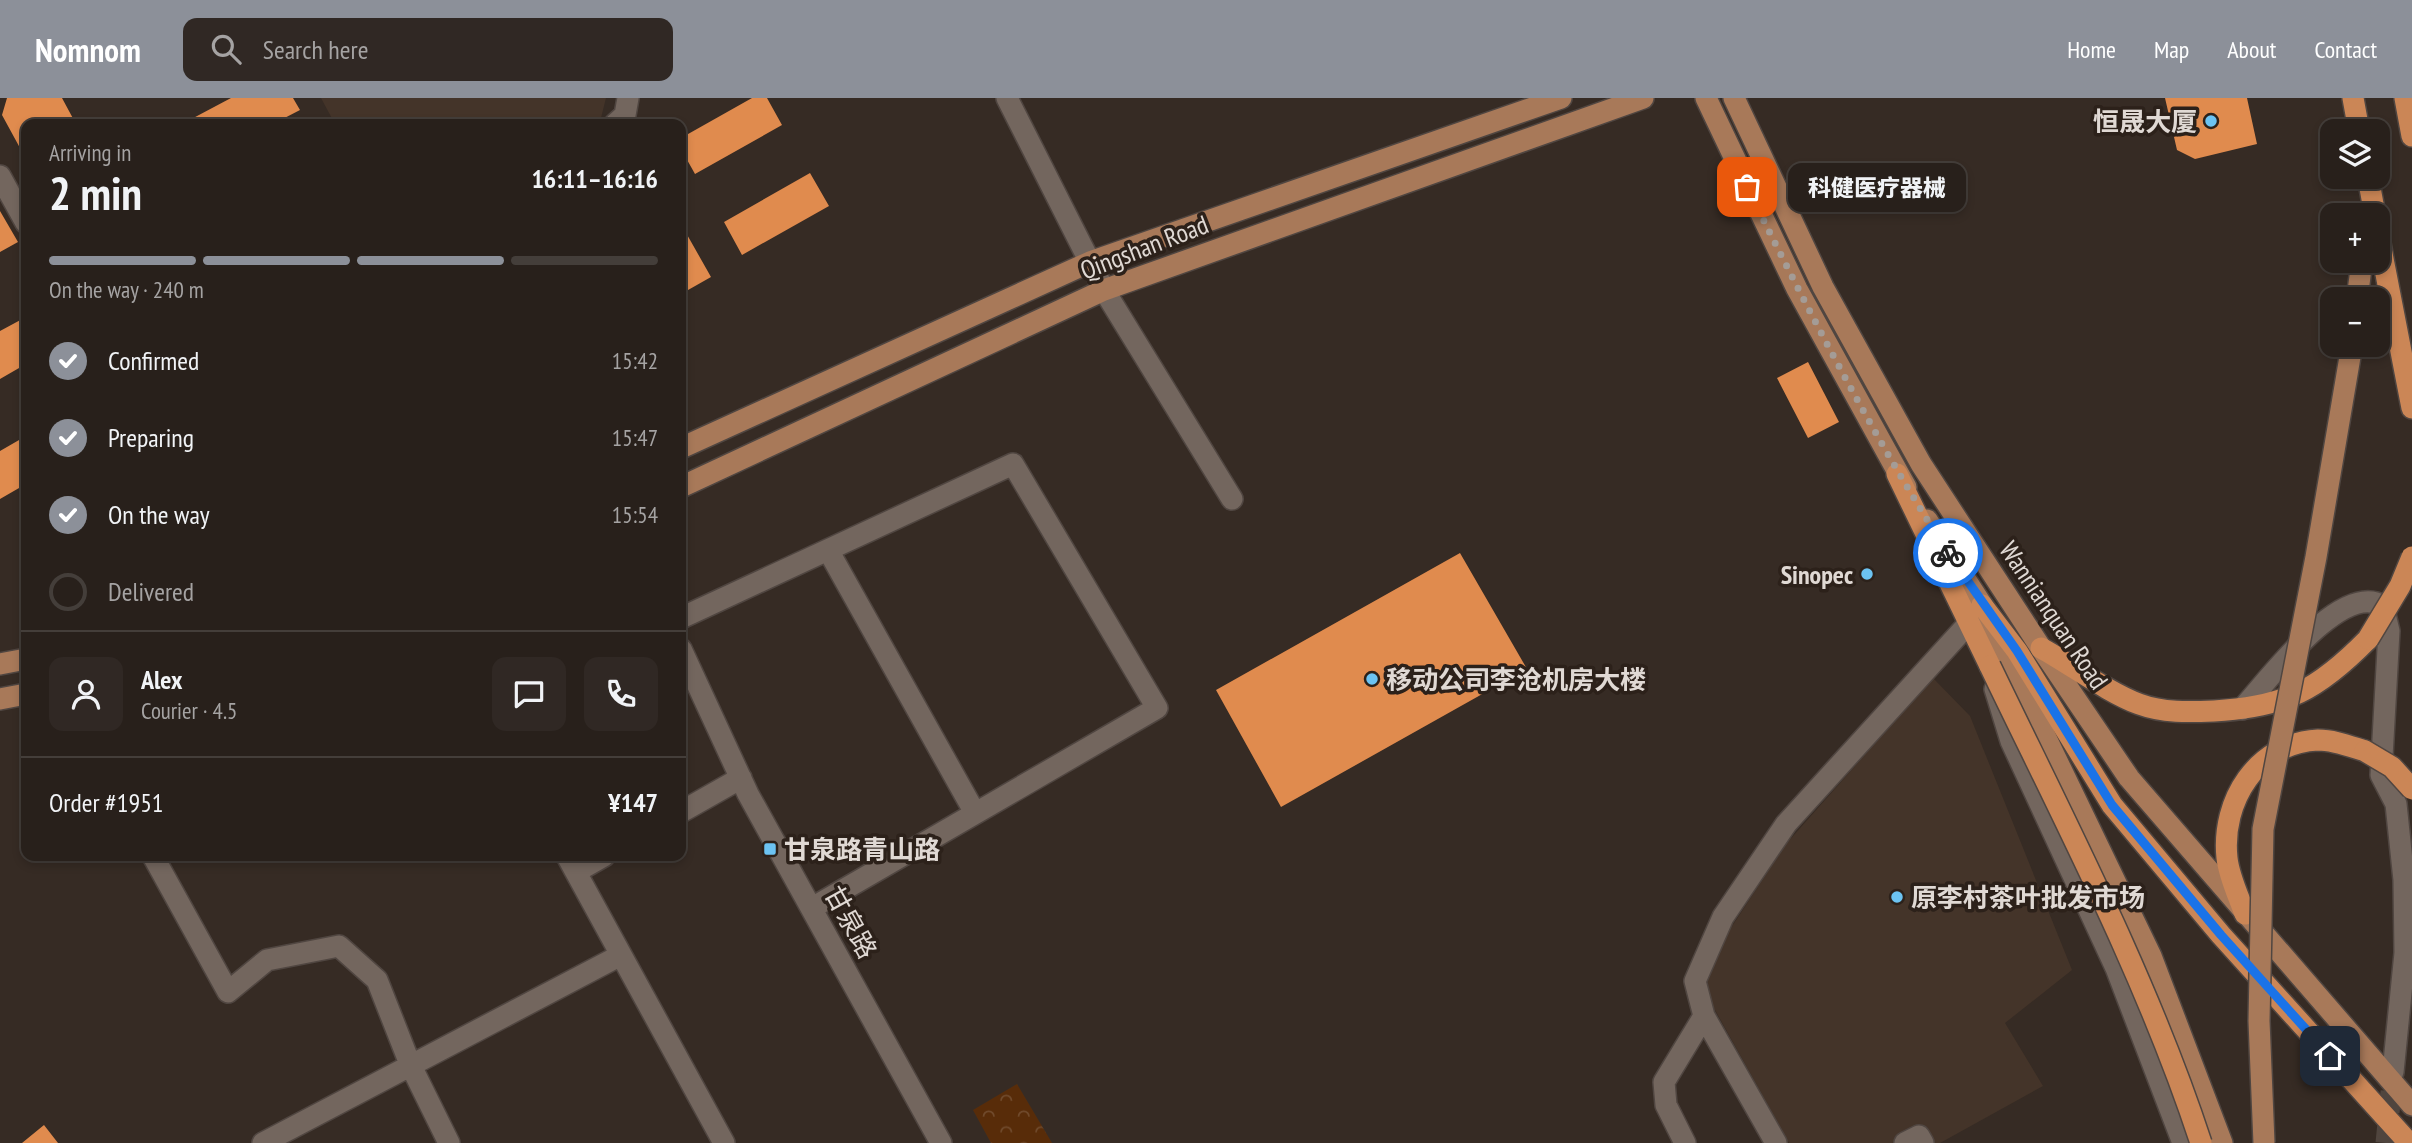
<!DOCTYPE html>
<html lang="en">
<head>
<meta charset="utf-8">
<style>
  :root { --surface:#28201b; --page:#302824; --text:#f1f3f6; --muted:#a5a3a3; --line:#443e3a; --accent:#8c9099 }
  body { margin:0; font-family:"PT Sans Narrow","Noto Sans SC",sans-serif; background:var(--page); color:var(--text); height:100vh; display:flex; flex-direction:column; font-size:26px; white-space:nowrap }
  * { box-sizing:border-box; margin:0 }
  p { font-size:23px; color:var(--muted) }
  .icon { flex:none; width:38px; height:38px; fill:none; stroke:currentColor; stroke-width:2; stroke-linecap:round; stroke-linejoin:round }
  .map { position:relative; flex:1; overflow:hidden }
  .side { position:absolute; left:21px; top:21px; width:665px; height:742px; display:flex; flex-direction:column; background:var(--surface); border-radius:14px; box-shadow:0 4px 10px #0003,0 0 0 2px var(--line) }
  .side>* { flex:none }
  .fabs { position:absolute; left:2320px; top:21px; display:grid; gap:14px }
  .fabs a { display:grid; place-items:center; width:70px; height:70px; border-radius:14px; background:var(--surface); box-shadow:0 4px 10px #0003,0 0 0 2px var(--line); font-size:35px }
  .pin { position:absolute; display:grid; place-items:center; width:60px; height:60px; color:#fff; margin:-30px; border-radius:14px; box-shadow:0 4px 10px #0006 }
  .courier { position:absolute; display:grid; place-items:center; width:70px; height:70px; margin:-35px; border:5px solid #1a73e8; border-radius:50%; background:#fff; color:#222; box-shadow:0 2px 9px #0007 }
  .bubble { position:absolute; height:49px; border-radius:14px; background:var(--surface); box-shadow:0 4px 10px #0003,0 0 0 2px var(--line); font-size:23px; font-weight:800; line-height:49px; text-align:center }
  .overview em { font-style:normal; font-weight:800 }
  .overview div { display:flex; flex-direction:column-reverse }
  .overview { display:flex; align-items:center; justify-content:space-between; height:119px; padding:0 28px }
  h1 { font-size:46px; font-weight:800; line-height:52px }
  .bar { display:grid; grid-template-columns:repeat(4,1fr); gap:10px 7px; align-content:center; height:84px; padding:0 28px }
  .bar i { height:9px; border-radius:5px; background:var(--line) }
  .bar .current { background:var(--accent) }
  .bar p { grid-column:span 4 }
  .line { display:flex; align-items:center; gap:18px; padding:0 28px; border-top:2px solid var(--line) }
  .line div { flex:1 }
  .round { display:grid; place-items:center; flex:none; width:74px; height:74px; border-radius:14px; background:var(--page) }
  ol { padding:0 28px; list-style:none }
  li { display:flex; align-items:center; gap:21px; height:77px }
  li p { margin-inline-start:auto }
  li .icon { padding:7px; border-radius:50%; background:var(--accent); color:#fff; stroke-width:4 }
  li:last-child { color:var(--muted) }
  li i { width:38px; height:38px; border:4px solid var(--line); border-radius:50% }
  header { display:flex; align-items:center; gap:42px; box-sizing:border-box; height:98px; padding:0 35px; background:var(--accent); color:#fff }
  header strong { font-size:33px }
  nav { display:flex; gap:38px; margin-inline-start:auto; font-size:24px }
  .search { width:490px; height:63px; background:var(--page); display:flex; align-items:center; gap:18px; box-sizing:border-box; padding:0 24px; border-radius:14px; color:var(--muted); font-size:26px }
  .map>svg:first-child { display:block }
  .built { fill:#443429 }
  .park { fill:url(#park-crowns) }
  .building { fill:#e08b4e }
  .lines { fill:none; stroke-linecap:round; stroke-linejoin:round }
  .minor-tunnel { stroke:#50453e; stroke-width:21; stroke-dasharray:21 10; stroke-linecap:butt }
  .minor-casing { stroke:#504641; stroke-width:24 }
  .major-casing { stroke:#504641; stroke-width:24 }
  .highway-casing { stroke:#504641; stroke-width:24 }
  .minor { stroke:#73665e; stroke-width:21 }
  .major { stroke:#a87959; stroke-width:21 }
  .highway { stroke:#cb8656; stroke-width:21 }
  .major-bridge-casing { stroke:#504641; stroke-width:24; stroke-linecap:butt }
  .highway-bridge-casing { stroke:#504641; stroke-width:24; stroke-linecap:butt }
  .major-bridge { stroke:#a87959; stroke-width:21 }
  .highway-bridge { stroke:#cb8656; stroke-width:21 }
  .done { stroke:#a49c96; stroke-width:7; stroke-dasharray:0 12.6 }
  .route { stroke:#1a73e8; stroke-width:9 }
  .poi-dot { fill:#6cc3f2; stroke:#2c211a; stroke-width:2.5 }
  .labels { text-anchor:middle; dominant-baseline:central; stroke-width:7; stroke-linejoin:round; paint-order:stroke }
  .poi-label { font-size:26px; font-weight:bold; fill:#e0d9d4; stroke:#2c211a; text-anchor:start }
  .street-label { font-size:26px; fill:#e0d9d4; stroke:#2c211a }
</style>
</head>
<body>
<header>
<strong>Nomnom</strong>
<div class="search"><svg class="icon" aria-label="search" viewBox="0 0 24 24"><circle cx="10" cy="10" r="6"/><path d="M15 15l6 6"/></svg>Search here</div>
<nav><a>Home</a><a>Map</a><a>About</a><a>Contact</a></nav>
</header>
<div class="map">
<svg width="2412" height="1045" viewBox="0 0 2412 1045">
  <defs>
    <pattern id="park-crowns" width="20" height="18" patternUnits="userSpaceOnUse" patternTransform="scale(1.75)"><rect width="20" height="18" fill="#582c09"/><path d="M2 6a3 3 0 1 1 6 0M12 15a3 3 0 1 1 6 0" fill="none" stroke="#704a2c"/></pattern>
  </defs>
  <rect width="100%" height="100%" fill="#362b24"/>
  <path class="built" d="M321,0h285l-6,24 -4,2h-261z
    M1933,580l37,38 102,254 -67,53 38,63 -103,57h-151l-79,-142 -3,-22 10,-30 69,-105z"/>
  <path class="park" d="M1017,986l35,59h-61l-18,-33z"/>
  <path class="building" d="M7,0h55l14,26h-50v35l-24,-44z
    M231,0h62l7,12 -27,14h-91z
    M752,0h15l15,27 -87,49 -14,-25v-11z
    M2165,0h82l10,46 -62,15 -18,-9z
    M810,75l19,33 -87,49 -18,-33z
    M0,113l18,31 -18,10z
    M681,126l30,53 -30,17z
    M26,219v47l-26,15v-48z
    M1808,264l31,60 -31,16 -31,-60z
    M26,338v48l-26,15v-48z
    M1460,455l67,116 -246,138 -65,-117z
    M44,1027l14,18h-36z"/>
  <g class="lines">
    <path class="minor-tunnel" d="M2386,1045l7,-71"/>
    <g class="minor-casing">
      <path id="minor" d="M1007,0l97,192 128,209
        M615,26l10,-9 3,-17
        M0,78l26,47
        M828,452l147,263
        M681,520l332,-154 144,244 -345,200
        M681,551l67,145 193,349
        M1995,591l16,52 105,227 67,175
        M2242,611c26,-28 99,-129 141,-103l6,25 -8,144 15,29 8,76 1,73 -12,119
        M681,714l60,-34
        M153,758l75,136 39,-32 72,-14 38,34 33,84 39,79
        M567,758l157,287
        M576,774l28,-16
        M263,1045l358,-188
        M1685,1045l-19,-38 -2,-23 40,-66
        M1776,1045l-72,-127 -9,-35 28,-64 63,-93 183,-201
        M1905,1045l14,-7 4,7"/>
    </g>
    <g class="major-casing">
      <path id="major" d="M1706,0l91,191 109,198
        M1734,0l89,189 98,177 120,184 88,130 283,327
        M2357,201l5,-38
        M681,350l409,-186 471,-164
        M681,389l423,-197 539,-192
        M1927,422l55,85 169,351 71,187
        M0,566l26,-5
        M0,601l26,-5"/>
    </g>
    <g class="highway-casing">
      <path id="highway" d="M2353,0l6,33
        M2405,0l7,38
        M2368,79l7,38
        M2378,135l34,175
        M1897,376l93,192
        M1982,507l35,46 95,154 109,130 188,208
        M2041,550c31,17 66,44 98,56 24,9 50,8 75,7 72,-4 104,-21 154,-72
        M2245,816c-6,-17 -16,-37 -18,-56 -6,-57 30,-115 91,-118 16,0 31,6 47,11"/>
    </g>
    <use href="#minor" class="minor"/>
    <use href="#major" class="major"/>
    <use href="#highway" class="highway"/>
    <g class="major-bridge-casing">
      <path id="major-bridge" d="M2264,1045l-5,-122 4,-192 53,-272 36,-212"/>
    </g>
    <g class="highway-bridge-casing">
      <path id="highway-bridge" d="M2368,541l32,-53 12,-29
        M1990,568c75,156 157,312 211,477
        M2365,653l27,16 20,22"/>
    </g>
    <use href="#major-bridge" class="major-bridge"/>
    <use href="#highway-bridge" class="highway-bridge"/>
  </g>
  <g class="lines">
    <path class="done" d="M1747,89c62,125 126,249 201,366"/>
    <path class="route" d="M1948,455l69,98 95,154 109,130 109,121"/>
  </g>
  <g class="poi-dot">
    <circle cx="2211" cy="23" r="7"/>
    <circle cx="1867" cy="476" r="7"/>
    <circle cx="1372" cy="581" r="7"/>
    <rect x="763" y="744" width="14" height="14" rx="3.5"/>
    <circle cx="1897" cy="799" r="7"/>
  </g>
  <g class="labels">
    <g class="poi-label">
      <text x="2197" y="23" text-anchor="end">恒晟大厦</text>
      <text x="1853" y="476" text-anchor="end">Sinopec</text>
      <text x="1386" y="581">移动公司李沧机房大楼</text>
      <text x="784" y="751">甘泉路青山路</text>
      <text x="1911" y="799">原李村茶叶批发市场</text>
    </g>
    <g class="street-label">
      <text transform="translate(1144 149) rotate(-21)">Qingshan Road</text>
      <text transform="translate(2054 517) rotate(56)">Wannianquan Road</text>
      <text transform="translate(851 824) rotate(61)">甘泉路</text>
    </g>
  </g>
</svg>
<div class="fabs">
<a><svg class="icon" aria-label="layers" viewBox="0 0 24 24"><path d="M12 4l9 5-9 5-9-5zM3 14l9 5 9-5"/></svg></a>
<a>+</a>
<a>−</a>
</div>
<div class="pin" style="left:1747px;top:89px;background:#ea580c"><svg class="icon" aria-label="bag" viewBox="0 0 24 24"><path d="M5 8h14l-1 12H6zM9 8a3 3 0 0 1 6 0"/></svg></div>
<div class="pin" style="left:2330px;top:958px;background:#1f2937"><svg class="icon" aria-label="home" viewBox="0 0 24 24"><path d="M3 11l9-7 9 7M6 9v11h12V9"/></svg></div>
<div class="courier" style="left:1948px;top:455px"><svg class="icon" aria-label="bike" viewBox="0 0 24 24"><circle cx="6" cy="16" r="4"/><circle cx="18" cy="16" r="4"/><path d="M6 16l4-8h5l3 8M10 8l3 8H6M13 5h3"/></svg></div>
<div class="bubble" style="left:1788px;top:65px;width:178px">科健医疗器械</div>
<section class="side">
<div class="overview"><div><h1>2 min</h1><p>Arriving in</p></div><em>16:11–16:16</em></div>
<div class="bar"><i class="current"></i><i class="current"></i><i class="current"></i><i></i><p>On the way · 240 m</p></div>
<ol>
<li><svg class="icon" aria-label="check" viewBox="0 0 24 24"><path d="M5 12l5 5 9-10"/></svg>Confirmed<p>15:42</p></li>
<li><svg class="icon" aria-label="check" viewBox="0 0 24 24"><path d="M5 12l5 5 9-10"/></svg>Preparing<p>15:47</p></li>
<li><svg class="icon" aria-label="check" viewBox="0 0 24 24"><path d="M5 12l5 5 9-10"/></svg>On the way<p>15:54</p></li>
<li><i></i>Delivered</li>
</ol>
<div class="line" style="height:126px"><a class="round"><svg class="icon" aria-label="person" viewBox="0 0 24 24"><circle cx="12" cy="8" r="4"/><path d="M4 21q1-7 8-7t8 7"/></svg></a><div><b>Alex</b><p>Courier · 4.5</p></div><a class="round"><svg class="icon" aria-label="chat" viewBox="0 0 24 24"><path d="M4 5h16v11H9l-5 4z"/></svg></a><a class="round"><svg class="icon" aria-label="phone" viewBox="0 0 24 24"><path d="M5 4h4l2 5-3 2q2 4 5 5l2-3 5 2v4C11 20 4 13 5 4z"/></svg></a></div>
<div class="line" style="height:91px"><div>Order #1951</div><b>¥147</b></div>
</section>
</div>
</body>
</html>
